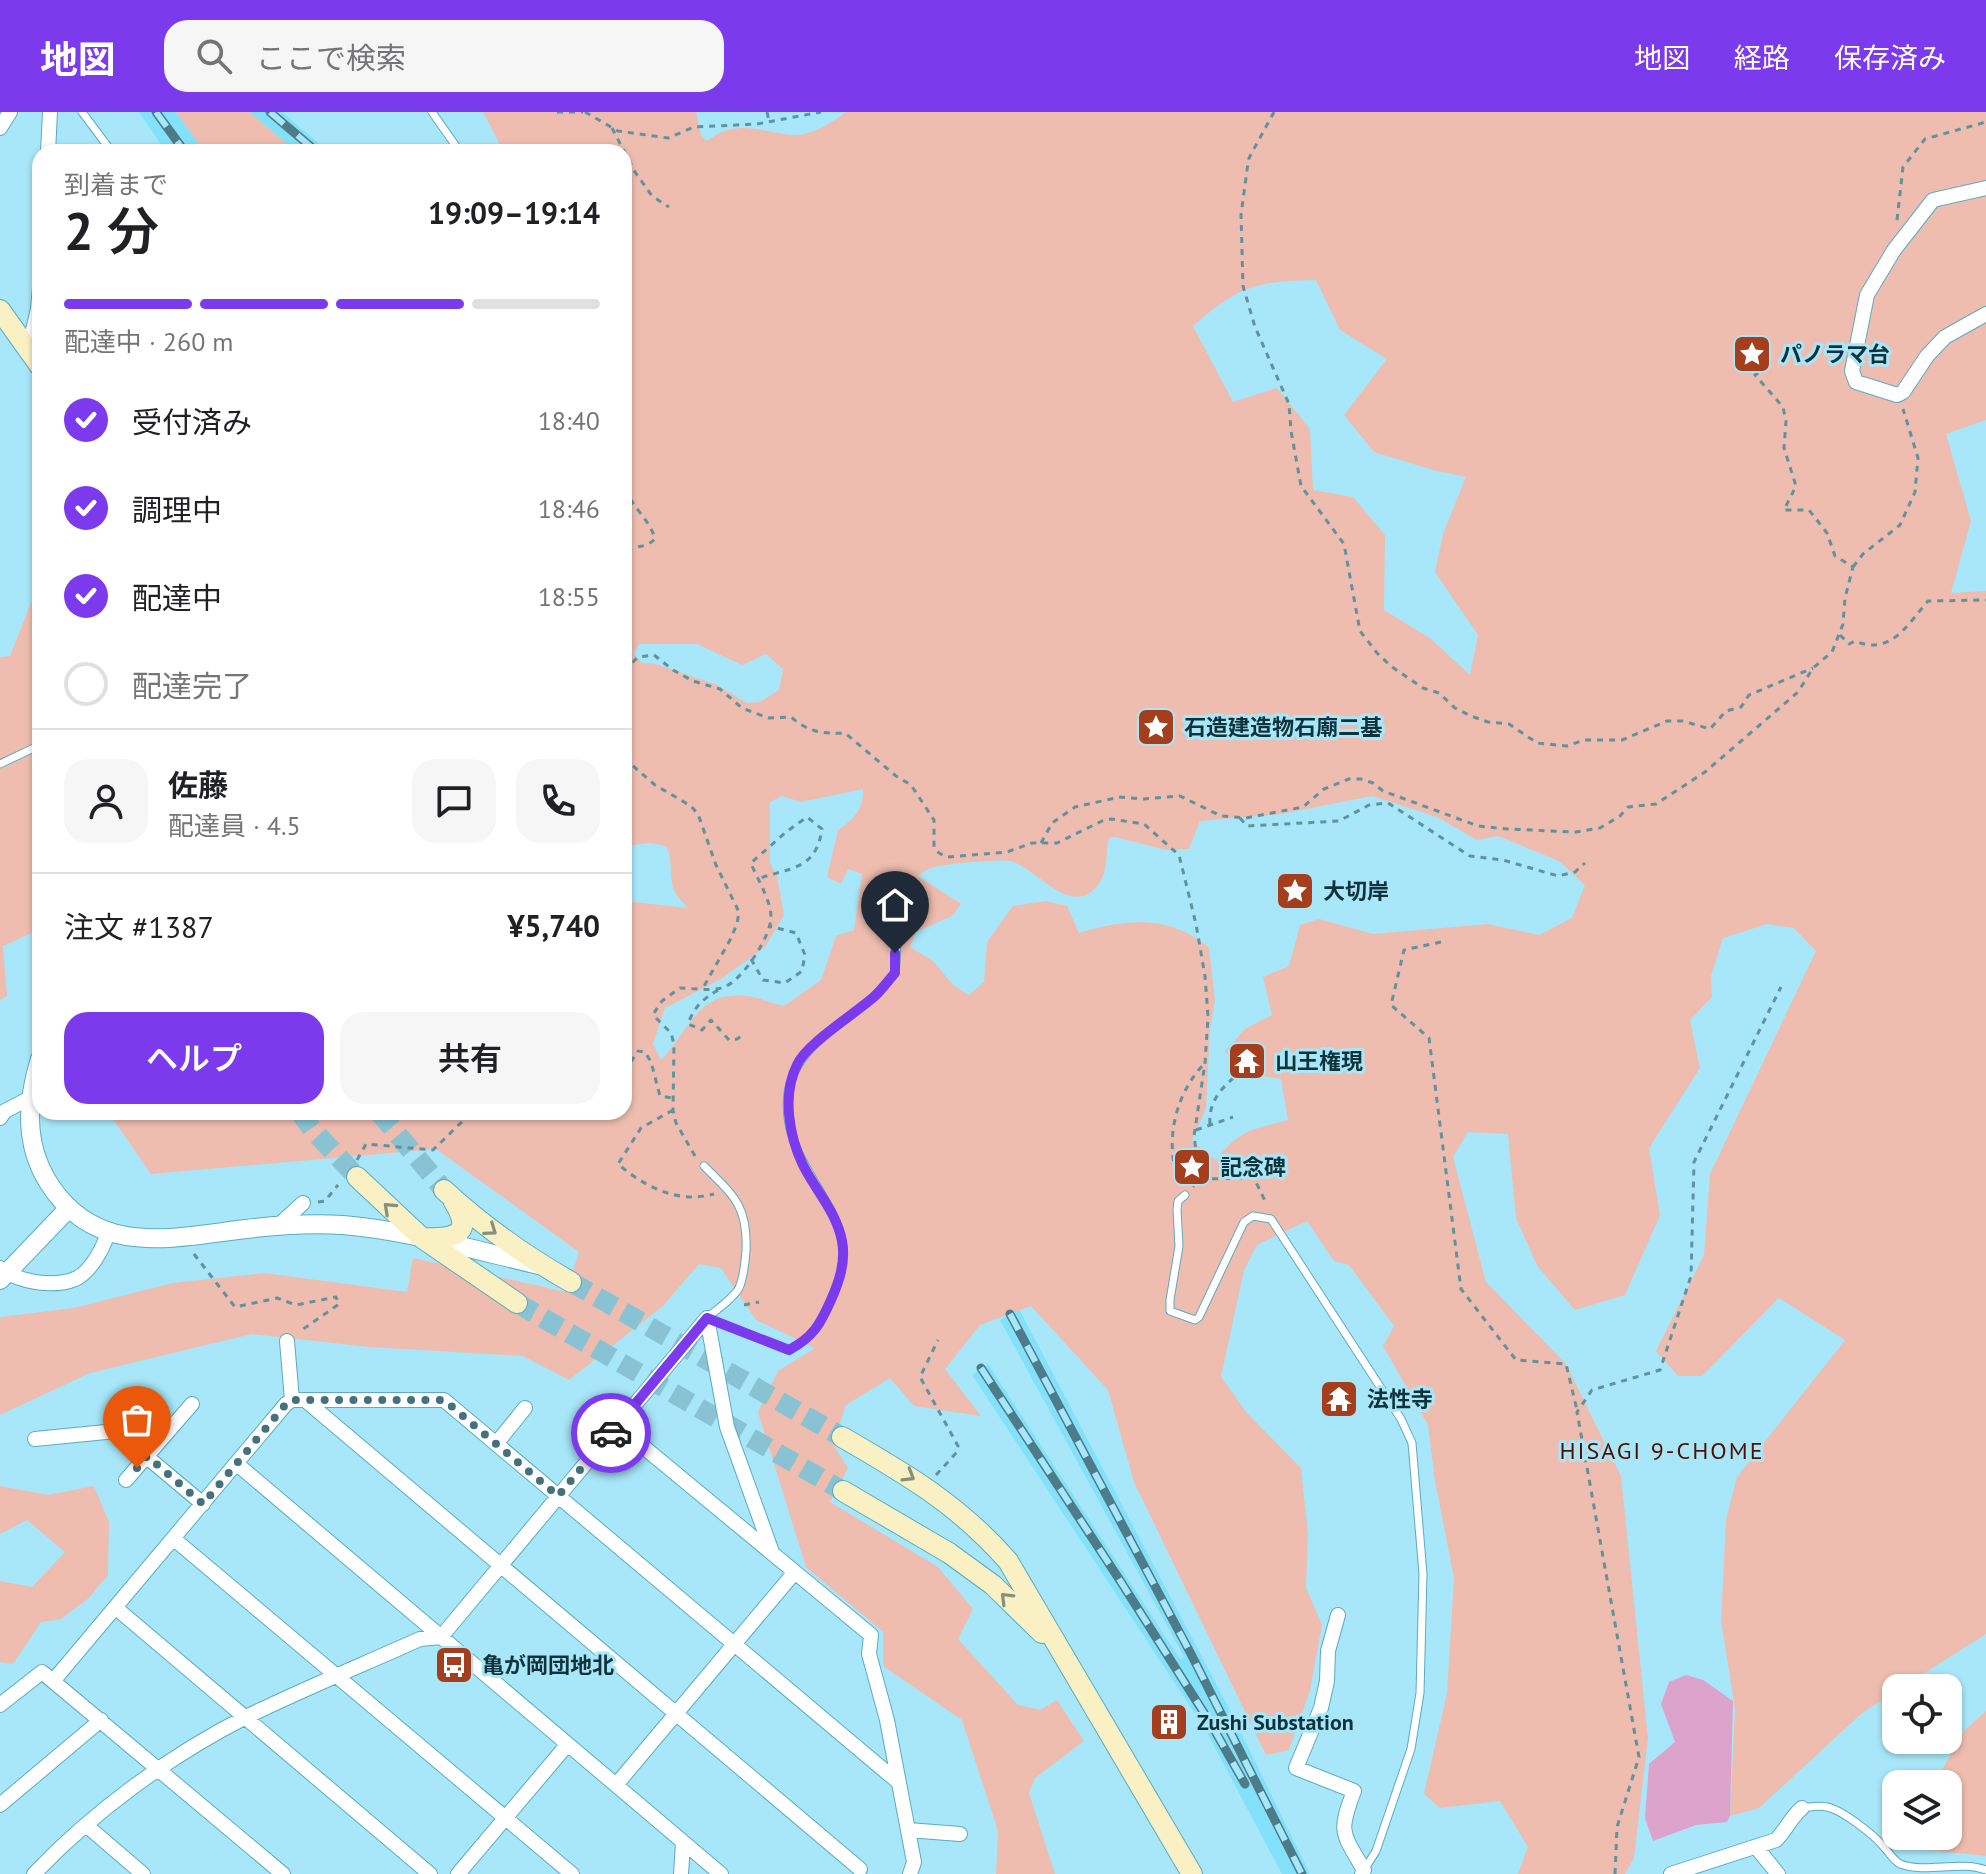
<!DOCTYPE html>
<html lang="ja">
<head>
<meta charset="utf-8">
<style>
  :root { --surface:#fff; --page:#f6f6f6; --text:#202124; --muted:#757577; --line:#e0e0e0; --accent:#7c3aed }
  body { margin:0; font-family:"PT Sans","Noto Sans JP",sans-serif; background:var(--page); color:var(--text); height:100vh; display:flex; flex-direction:column; font-size:30px; white-space:nowrap }
  * { box-sizing:border-box; margin:0 }
  p { font-size:26px; color:var(--muted) }
  .icon { flex:none; width:44px; height:44px; fill:none; stroke:currentColor; stroke-width:2; stroke-linecap:round; stroke-linejoin:round }
  .map { position:relative; flex:1; overflow:hidden }
  .side { position:absolute; left:32px; top:32px; width:600px; height:976px; display:flex; flex-direction:column; background:var(--surface); border-radius:24px; box-shadow:0 2px 6px #0004 }
  .side>* { flex:none }
  .controls { position:absolute; left:1882px; top:1562px; display:grid; gap:16px }
  .controls a { display:grid; place-items:center; width:80px; height:80px; border-radius:16px; background:var(--surface); box-shadow:0 2px 6px #0004; font-size:40px }
  .pin { position:absolute; display:grid; place-items:center; width:68px; height:68px; color:#fff; margin:-82px -34px; border-radius:50% 50% 50% 0; rotate:-45deg; box-shadow:0 0 8px #0007 }
  .pin .icon { rotate:45deg }
  .courier { position:absolute; display:grid; place-items:center; width:80px; height:80px; margin:-40px; border:6px solid #7c3aed; border-radius:50%; background:#fff; color:#222; box-shadow:0 2px 10px #0007 }
  .overview em { font-style:normal; font-weight:600 }
  .overview div { display:flex; flex-direction:column-reverse }
  .overview { display:flex; align-items:center; justify-content:space-between; height:136px; padding:0 32px }
  h1 { font-size:52px; font-weight:600; line-height:60px }
  .bar { display:grid; grid-template-columns:repeat(4,1fr); gap:12px 8px; align-content:center; height:96px; padding:0 32px }
  .bar i { height:10px; border-radius:6px; background:var(--line) }
  .bar .on { background:var(--accent) }
  .bar p { grid-column:span 4 }
  .line { display:flex; align-items:center; gap:20px; padding:0 32px; border-top:2px solid var(--line) }
  .line div { flex:1 }
  .round { display:grid; place-items:center; flex:none; width:84px; height:84px; border-radius:24px; background:var(--page) }
  ol { padding:0 32px; list-style:none }
  li { display:flex; align-items:center; gap:24px; height:88px }
  li p { margin-inline-start:auto }
  li .icon { padding:8px; border-radius:50%; background:var(--accent); color:#fff; stroke-width:4 }
  li:last-child { color:var(--muted) }
  li i { width:44px; height:44px; border:4px solid var(--line); border-radius:50% }
  .cta { display:flex; gap:16px; margin-top:auto; padding:16px 32px }
  .cta a { flex:1; height:92px; border-radius:24px; background:var(--accent); color:#fff; font-size:32px; font-weight:600; line-height:92px; text-align:center }
  .cta a+a { background:var(--page); color:var(--text) }
  header { display:flex; align-items:center; gap:48px; box-sizing:border-box; height:112px; padding:0 40px; background:var(--accent); color:#fff }
  header strong { font-size:38px }
  nav { display:flex; gap:44px; margin-inline-start:auto; font-size:28px }
  .search { width:560px; height:72px; background:var(--page); display:flex; align-items:center; gap:20px; box-sizing:border-box; padding:0 28px; border-radius:24px; color:var(--muted); font-size:30px }
  .map>svg:first-child { display:block }
  .built { fill:#84e1fa }
  .green { fill:#eebdaf; fill-rule:evenodd }
  .water { fill:#dca4cc }
  .lines { fill:none; stroke-linecap:round; stroke-linejoin:round }
  .secondary-tunnel { stroke:#89c3d3; stroke-width:20; stroke-dasharray:20 10; stroke-linecap:butt }
  .service-casing { stroke:#5babc1; stroke-width:9 }
  .minor-casing { stroke:#5babc1; stroke-width:16 }
  .tertiary-casing { stroke:#5babc1; stroke-width:20 }
  .secondary-casing { stroke:#5babc1; stroke-width:22 }
  .path { stroke:#6092a0; stroke-width:3; stroke-dasharray:6 6; stroke-linecap:butt }
  .service { stroke:#fff; stroke-width:7 }
  .minor { stroke:#fff; stroke-width:14 }
  .tertiary { stroke:#fff; stroke-width:18 }
  .secondary { stroke:#f9f0c3; stroke-width:20 }
  .rail-casing { stroke:#4d7b88; stroke-width:9 }
  .rail { stroke:#a8e7f9; stroke-width:6; stroke-dasharray:18; stroke-linecap:butt }
  .oneway { stroke:#84917f }
  .done { stroke:#45717e; stroke-width:8; stroke-dasharray:0 14.4 }
  .route { stroke:#7c3aed; stroke-width:10 }
  .labels { text-anchor:middle; dominant-baseline:central; stroke-width:6; stroke-linejoin:round; paint-order:stroke }
  .poi-label { font-size:22px; font-weight:bold; fill:#0f323b; stroke:#a8e7f9; text-anchor:start }
  .neighbourhood-label { font-size:24px; letter-spacing:2px; fill:#500f00; stroke:#a8e7f9 }
</style>
</head>
<body>
<header>
<strong>地図</strong>
<div class="search"><svg class="icon" aria-label="search" viewBox="0 0 24 24"><circle cx="10" cy="10" r="6"/><path d="M15 15l6 6"/></svg>ここで検索</div>
<nav><a>地図</a><a>経路</a><a>保存済み</a></nav>
</header>
<div class="map">
<svg width="1986" height="1762" viewBox="0 0 1986 1762">
  <rect width="100%" height="100%" fill="#a8e7f9"/>
  <path class="built" d="M139,0h37l29,40h-39z
    M249,0h33l47,40h-32z
    M1019,1197l213,405 78,160h-28l-77,-145 -233,-354 16,-11 192,295 4,-2 -184,-337z"/>
  <path class="green" d="M176,0h73l48,40h-92z
    M483,0h213l5,23 6,6c30,-24 55,-8 87,-6 17,1 39,-13 52,-23h1140v308l-40,14 25,87 -20,72 35,-2v1043l-85,54h-5v3l-35,23 -102,94 -29,8 5,-107 -14,-89 5,-100 11,-43 108,-137 -66,-42 -77,78h-24l-22,-25 48,-96 6,-81 106,-223 -22,-23 -27,-4 -44,14 -12,38 1,21 -22,23 10,48 -51,80 11,67 -35,80 -50,15 -37,-43 -22,-49 -8,-84 -40,-2 -15,25 33,125 80,82 55,112 27,262 -14,120 -9,16h-107l10,-27 -28,-46 -60,7 -16,-14 23,-101 7,-115 -19,-97 -7,-56 -45,-79 11,-20 -45,-61 -15,-4 -27,-40 -50,24 -13,25 -23,107 26,36 54,55 7,66 -2,54 16,37 -12,66 -21,59 -23,5 -132,-273 -26,-92 -77,-84 -51,19 -35,44 36,47 -67,-10 -24,-28 -44,27 -13,39 15,24 -18,34 108,65 35,42 -15,30 60,66 22,5 17,-10 27,41 -49,37 -6,15 26,81h-59l2,-43 -36,-111 -79,-54v-34l-77,-65 -48,-155 20,-41 37,-23 -59,-28 -35,-52 -22,-4 -36,42 -94,74 -46,-24 -154,-9 -117,-13 -162,39 -90,42v-98l74,-9 99,-25 91,-10 143,19 6,-34 153,34 13,-40 -143,-103 -285,25 -43,-62h516v-211l64,7c-4,-5 -10,-10 -13,-16 -7,-14 -1,-32 -9,-46l-16,-3 -26,3v-694h-120zM1316,168l24,50 47,29 -43,56 30,37 59,18 33,7 -23,57 -8,38 43,63 -8,40 -39,-36 -47,-29 1,-75 -32,-38 -40,-7 -3,-61 -33,-41 -44,14 -40,-76c45,-40 64,-45 123,-46zM639,532h58l45,21 24,-11 17,15 -4,21 -19,12 -13,1 -32,-19 -63,-21h-10l-8,-9zM863,677c1,19 -9,31 -25,41l-11,47 14,7 7,-15 14,5 -8,56 -18,6 -15,44 -37,26c-10,-2 -21,-7 -31,-9 -55,-10 -61,31 -92,63l-8,-16 12,-36 56,-29 44,-32 19,-32 -7,-39 -7,-13v-61l12,-6 19,6zM1372,684l65,21 40,23 21,-4 61,25 26,24 -13,33 -33,17 -51,-11 -115,10 -54,-15 -19,6 -11,41 -26,11 9,38 -27,14 -20,22c14,21 33,25 56,28l7,41c-36,10 -48,9 -72,40l-24,-19 14,-33 4,-78 5,-29 -6,-53c-39,-34 -84,-29 -130,-15l-12,-27 -21,-5 -33,5 -26,36 -3,40 -15,13 -16,-10 -20,-24 -23,-14 6,-15 36,-16 9,-12 -43,-28c5,-3 10,-8 16,-9 13,-3 64,-8 76,-6 26,5 65,64 91,19 8,-14 4,-27 8,-42l6,-1 51,13 23,-1 11,-28 81,-7z
    M40,468v349l-37,17 4,50 -7,4v-343l10,-1z
    M0,1374l48,9 46,-9 15,36 -1,53 -19,23 -28,21 -20,3 -28,42 -13,-2v-81l32,6 33,-35 -38,-32 -27,14z
    M1986,1599v145l-68,-7 -13,-11 1,-2h42v-52h-14l30,-53z"/>
  <path class="water" d="M1686,1563l17,5 30,21 -3,115 -3,6 -31,3 -43,16 -8,-23 4,-54 26,-22 -14,-38 8,-22z"/>
  <g class="lines">
    <path class="secondary-tunnel" d="M300,1000l12,17 45,48
      M379,1000l65,78
      M571,1170l271,155
      M517,1191l326,188"/>
    <g class="service-casing">
      <path id="service" d="M82,0l30,40
        M432,0l28,40
        M0,652l40,-19
        M704,1054c30,30 44,40 42,85 -1,12 -2,26 -7,37 -6,11 -22,21 -32,30l82,32c24,-13 31,-25 42,-50 8,-18 15,-39 11,-59 -11,-52 -62,-87 -54,-148 7,-51 65,-72 96,-107 3,-4 9,-10 11,-15 2,-9 1,-21 2,-30
        M1185,1083l-7,6 -1,9 2,36 -9,54v11l25,9 4,-3 45,-95 9,-6 18,3 130,200 11,24 11,131 -3,119 -9,56 -35,102 -12,19
        M1802,1696c9,-1 17,-3 25,-1 15,3 46,27 56,39 6,6 9,13 17,18 27,10 58,-4 86,6"/>
    </g>
    <g class="minor-casing">
      <path id="minor" d="M0,16l10,-16
        M48,40l2,-40
        M1986,76l-53,12 -39,50 -27,45 -15,76 4,11 41,13 6,-3 24,-36 18,-19 41,-23
        M28,239l10,-42 2,-22
        M0,1006l5,-7 25,-13
        M279,1113l24,-22
        M0,1156c18,14 53,20 75,11 16,-7 28,-31 33,-46
        M707,1206l20,109 45,125
        M287,1229l5,59
        M305,1288l555,469
        M617,1313l254,210 -2,19 18,66 27,142 -4,12
        M35,1327l81,-8 87,73
        M496,1332l29,-36
        M237,1352l484,410
        M126,1368l66,-76
        M174,1427l398,335
        M116,1496l314,266
        M1338,1503l-10,36 -1,30 -6,27 -25,60 58,23c-16,42 -12,41 10,79l-2,4
        M54,1568l232,-276 6,-4h152l453,381
        M0,1593l42,-33 241,202
        M616,1673l178,-212
        M0,1693l101,-85
        M87,1714l56,48
        M908,1718l52,4
        M1756,1735l22,27
        M34,1762c59,-62 135,-118 212,-157 57,-28 116,-52 174,-78l21,-2 266,-319
        M458,1762l109,-129
        M681,1762l2,-31
        M1671,1762l105,-34c10,-10 15,-23 26,-32"/>
    </g>
    <g class="tertiary-casing">
      <path id="tertiary" d="M40,947c-13,42 -16,84 8,123 47,76 123,56 198,47 32,-4 64,-6 97,-4 63,5 135,26 196,40
        M0,1168l69,-72"/>
    </g>
    <g class="secondary-casing">
      <path id="secondary" d="M0,198l40,56
        M357,1065l65,61 95,65
        M444,1078c39,36 81,66 127,92
        M422,1126c28,1 54,-1 32,-36
        M842,1325c64,37 116,67 166,124l184,313
        M843,1379l106,62 44,32 49,48"/>
    </g>
    <path class="path" d="M557,0h26
      M585,0l33,19 50,7 26,-11 63,-3 64,-12
      M767,0l2,9
      M1274,0l-25,46 -2,12 -6,45 2,71 12,41 34,77 2,27 10,55 43,58 16,87 17,22 15,14 31,21 16,5 16,15 16,8 17,6 21,2 28,19 30,3 17,-6h38l45,-19h16l27,8 16,-18 15,-4 8,-12 64,-27
      M612,16l23,44 17,24 17,11
      M1897,108l6,-53 22,-28 61,-17
      M624,353c10,11 3,17 5,30 2,10 21,25 26,44 -10,10 -20,6 -31,12
      M1853,455l10,-13 37,-29 15,-33 3,-34 -15,-49
      M1840,523l9,9 6,-3c36,15 52,-16 73,-40l58,-1
      M624,559l14,-14 16,-2 19,15 20,11 27,8 22,19 26,10 23,-1c17,15 32,17 54,16l51,43 15,9 23,35v27l5,6 8,4 60,-5 25,-9h25l45,-22 9,-2 33,5 35,31 17,69 9,52 3,41 -3,46 -11,73 6,43 -7,8
      M624,646l31,27 36,21 7,8 18,51 23,47 -2,12 -7,16 -27,48
      M1240,706l7,8 92,-5 30,-16 19,-2 82,53 33,4 55,16 17,-4 10,-9
      M1041,731l11,-20 23,-16 45,-10 24,2 36,-3 41,20 25,2 57,-11 21,-18 25,-10h12l12,4 10,8 95,35 29,3 69,3 24,-4 20,-12 8,-9 28,-3 49,-32 78,-67 15,-13 15,-24 19,-16 11,-28 2,-26 8,-31 -18,-11 -8,-23 -18,-23h-25l12,-24 -12,-38 2,-27 -3,-14 -28,-32 12,-8 -15,-8
      M1441,830l-37,8 -13,55 38,33 32,251 55,71 50,4 11,46
      M751,847l12,21 22,3 17,-12 3,-16 -9,-22 -27,-7
      M718,878c-15,9 -24,17 -30,34l14,6 9,-10 18,20 8,-1 7,-5
      M624,960l14,-21 7,1 6,10 9,34 12,2
      M673,998l-32,18 -23,36c27,23 60,40 96,30
      M1210,1012c-2,-24 14,-39 32,-53
      M1196,1018l37,-13
      M695,1044l-19,-33 -3,-13 1,-66 -3,-11 -17,-17v-3l8,-12 18,-13c13,0 31,4 44,-1 18,-6 48,-52 47,-71 -1,-18 -14,-37 -20,-53l35,-31 21,-15 15,12c-6,41 -30,38 -65,50
      M357,1048l9,-16 67,6 39,-38
      M1200,1067l54,-1 13,27
      M1180,1072c-17,-40 -5,-91 25,-121
      M318,1090l7,-1 13,-16
      M194,1142l41,53 42,-9 19,7 40,-8 3,7 -40,28
      M744,1193l15,-3
      M936,1363l21,-23 1,-6 -38,-69 18,-37
      M1615,1762l2,-47 22,-70 -62,-345 15,-22 68,-20 31,-94 3,-114 87,-175"/>
    <use href="#service" class="service"/>
    <use href="#minor" class="minor"/>
    <use href="#tertiary" class="tertiary"/>
    <use href="#secondary" class="secondary"/>
    <g class="rail-casing">
      <path id="rail" d="M156,0l29,40
        M270,0l47,40
        M1010,1202l181,340 111,220
        M981,1256l140,214 90,142 34,60"/>
    </g>
    <use href="#rail" class="rail"/>
  </g>
  <defs><path id="oneway-chevron" d="M-2-3.5L2.5 0L-2 3.5" fill="none" stroke-width="1.6" stroke-linecap="round" stroke-linejoin="round" transform="scale(2)"/></defs>
  <g class="oneway">
    <use href="#oneway-chevron" transform="translate(389 1096) rotate(-137)"/>
    <use href="#oneway-chevron" transform="translate(491 1118) rotate(35)"/>
    <use href="#oneway-chevron" transform="translate(909 1364) rotate(31)"/>
    <use href="#oneway-chevron" transform="translate(1006 1486) rotate(-135)"/>
  </g>
  <g class="lines">
    <path class="done" d="M137,1356l10,-12 56,48 83,-100 6,-4h152l114,96 53,-63"/>
    <path class="route" d="M611,1321l96,-115 82,32c24,-13 31,-25 42,-50 8,-18 15,-38 11,-59 -5,-28 -26,-50 -39,-76 -14,-29 -21,-70 -6,-100 9,-21 59,-52 78,-69 7,-7 13,-15 20,-23v-20"/>
  </g>
  <defs>
    <g id="sight-square" transform="scale(2)"><rect x="-9" y="-9" width="18" height="18" rx="4" fill="#a53e1c" stroke="#a8e7f9"/><path d="M0-6L1.8-2.2L6-1.7L2.9 1.2L3.7 5.4L0 3.3L-3.7 5.4L-2.9 1.2L-6-1.7L-1.8-2.2Z" fill="#fff"/></g>
    <g id="temple-square" transform="scale(2)"><rect x="-9" y="-9" width="18" height="18" rx="4" fill="#a53e1c" stroke="#a8e7f9"/><path d="M0-6L5-2H3V0L6.5 2.5H4V6H1.5V3h-3V6H-4V2.5H-6.5L-3 0V-2H-5Z" fill="#fff"/></g>
    <g id="bus-square" transform="scale(2)"><rect x="-9" y="-9" width="18" height="18" rx="4" fill="#a53e1c" stroke="#a8e7f9"/><path d="M-5-6H5V4H4V6H2V4H-2V6H-4V4H-5ZM-3.5-4V0h7V-4ZM-3.5 1.2v1.5H-2V1.2ZM2 1.2v1.5H3.5V1.2Z" fill="#fff"/></g>
    <g id="building-square" transform="scale(2)"><rect x="-9" y="-9" width="18" height="18" rx="4" fill="#a53e1c" stroke="#a8e7f9"/><path d="M-4-6H4V6H1V3H-1V6H-4ZM-2.5-4.3h1.7v1.8h-1.7ZM.8-4.3h1.7v1.8H.8ZM-2.5-1h1.7V.8h-1.7ZM.8-1h1.7V.8H.8Z" fill="#fff"/></g>
  </defs>
  <g fill-rule="evenodd">
    <use href="#sight-square" x="1752" y="242"/>
    <use href="#sight-square" x="1156" y="615"/>
    <use href="#sight-square" x="1295" y="779"/>
    <use href="#temple-square" x="1247" y="949"/>
    <use href="#sight-square" x="1192" y="1055"/>
    <use href="#temple-square" x="1339" y="1287"/>
    <use href="#bus-square" x="454" y="1553"/>
    <use href="#building-square" x="1169" y="1610"/>
  </g>
  <g class="labels">
    <g class="poi-label">
      <text x="1780" y="242">パノラマ台</text>
      <text x="1184" y="615">石造建造物石廟二基</text>
      <text x="1323" y="779">大切岸</text>
      <text x="1275" y="949">山王権現</text>
      <text x="1220" y="1055">記念碑</text>
      <text x="1367" y="1287">法性寺</text>
      <text x="482" y="1553">亀が岡団地北</text>
      <text x="1197" y="1610">Zushi Substation</text>
    </g>
    <g class="neighbourhood-label">
      <text x="1662" y="1338">HISAGI 9-CHOME</text>
    </g>
  </g>
</svg>
<div class="controls">
<a><svg class="icon" aria-label="locate" viewBox="0 0 24 24"><circle cx="12" cy="12" r="6"/><path d="M12 2v4M12 18v4M2 12h4M18 12h4"/></svg></a>
<a><svg class="icon" aria-label="layers" viewBox="0 0 24 24"><path d="M12 4l9 5-9 5-9-5zM3 14l9 5 9-5"/></svg></a>
</div>
<div class="pin" style="left:137px;top:1356px;background:#ea580c"><svg class="icon" aria-label="bag" viewBox="0 0 24 24"><path d="M5 8h14l-1 12H6zM9 8a3 3 0 0 1 6 0"/></svg></div>
<div class="pin" style="left:895px;top:841px;background:#1f2937"><svg class="icon" aria-label="home" viewBox="0 0 24 24"><path d="M3 11l9-7 9 7M6 9v11h12V9"/></svg></div>
<div class="courier" style="left:611px;top:1321px"><svg class="icon" aria-label="car" viewBox="0 0 24 24"><path d="M5 17H2v-5l4-1 3-4h7l3 4 3 1v5h-3M9 17h6M6 11h13"/><circle cx="7" cy="17" r="2"/><circle cx="17" cy="17" r="2"/></svg></div>
<section class="side">
<div class="overview"><div><h1>2 分</h1><p>到着まで</p></div><em>19:09–19:14</em></div>
<div class="bar"><i class="on"></i><i class="on"></i><i class="on"></i><i></i><p>配達中 · 260 m</p></div>
<ol>
<li><svg class="icon" aria-label="check" viewBox="0 0 24 24"><path d="M5 12l5 5 9-10"/></svg>受付済み<p>18:40</p></li>
<li><svg class="icon" aria-label="check" viewBox="0 0 24 24"><path d="M5 12l5 5 9-10"/></svg>調理中<p>18:46</p></li>
<li><svg class="icon" aria-label="check" viewBox="0 0 24 24"><path d="M5 12l5 5 9-10"/></svg>配達中<p>18:55</p></li>
<li><i></i>配達完了</li>
</ol>
<div class="line" style="height:144px"><a class="round"><svg class="icon" aria-label="person" viewBox="0 0 24 24"><circle cx="12" cy="8" r="4"/><path d="M4 21q1-7 8-7t8 7"/></svg></a><div><b>佐藤</b><p>配達員 · 4.5</p></div><a class="round"><svg class="icon" aria-label="chat" viewBox="0 0 24 24"><path d="M4 5h16v11H9l-5 4z"/></svg></a><a class="round"><svg class="icon" aria-label="phone" viewBox="0 0 24 24"><path d="M5 4h4l2 5-3 2q2 4 5 5l2-3 5 2v4C11 20 4 13 5 4z"/></svg></a></div>
<div class="line" style="height:104px"><div>注文 #1387</div><b>¥5,740</b></div>
<div class="cta"><a>ヘルプ</a><a>共有</a></div>
</section>
</div>
</body>
</html>
